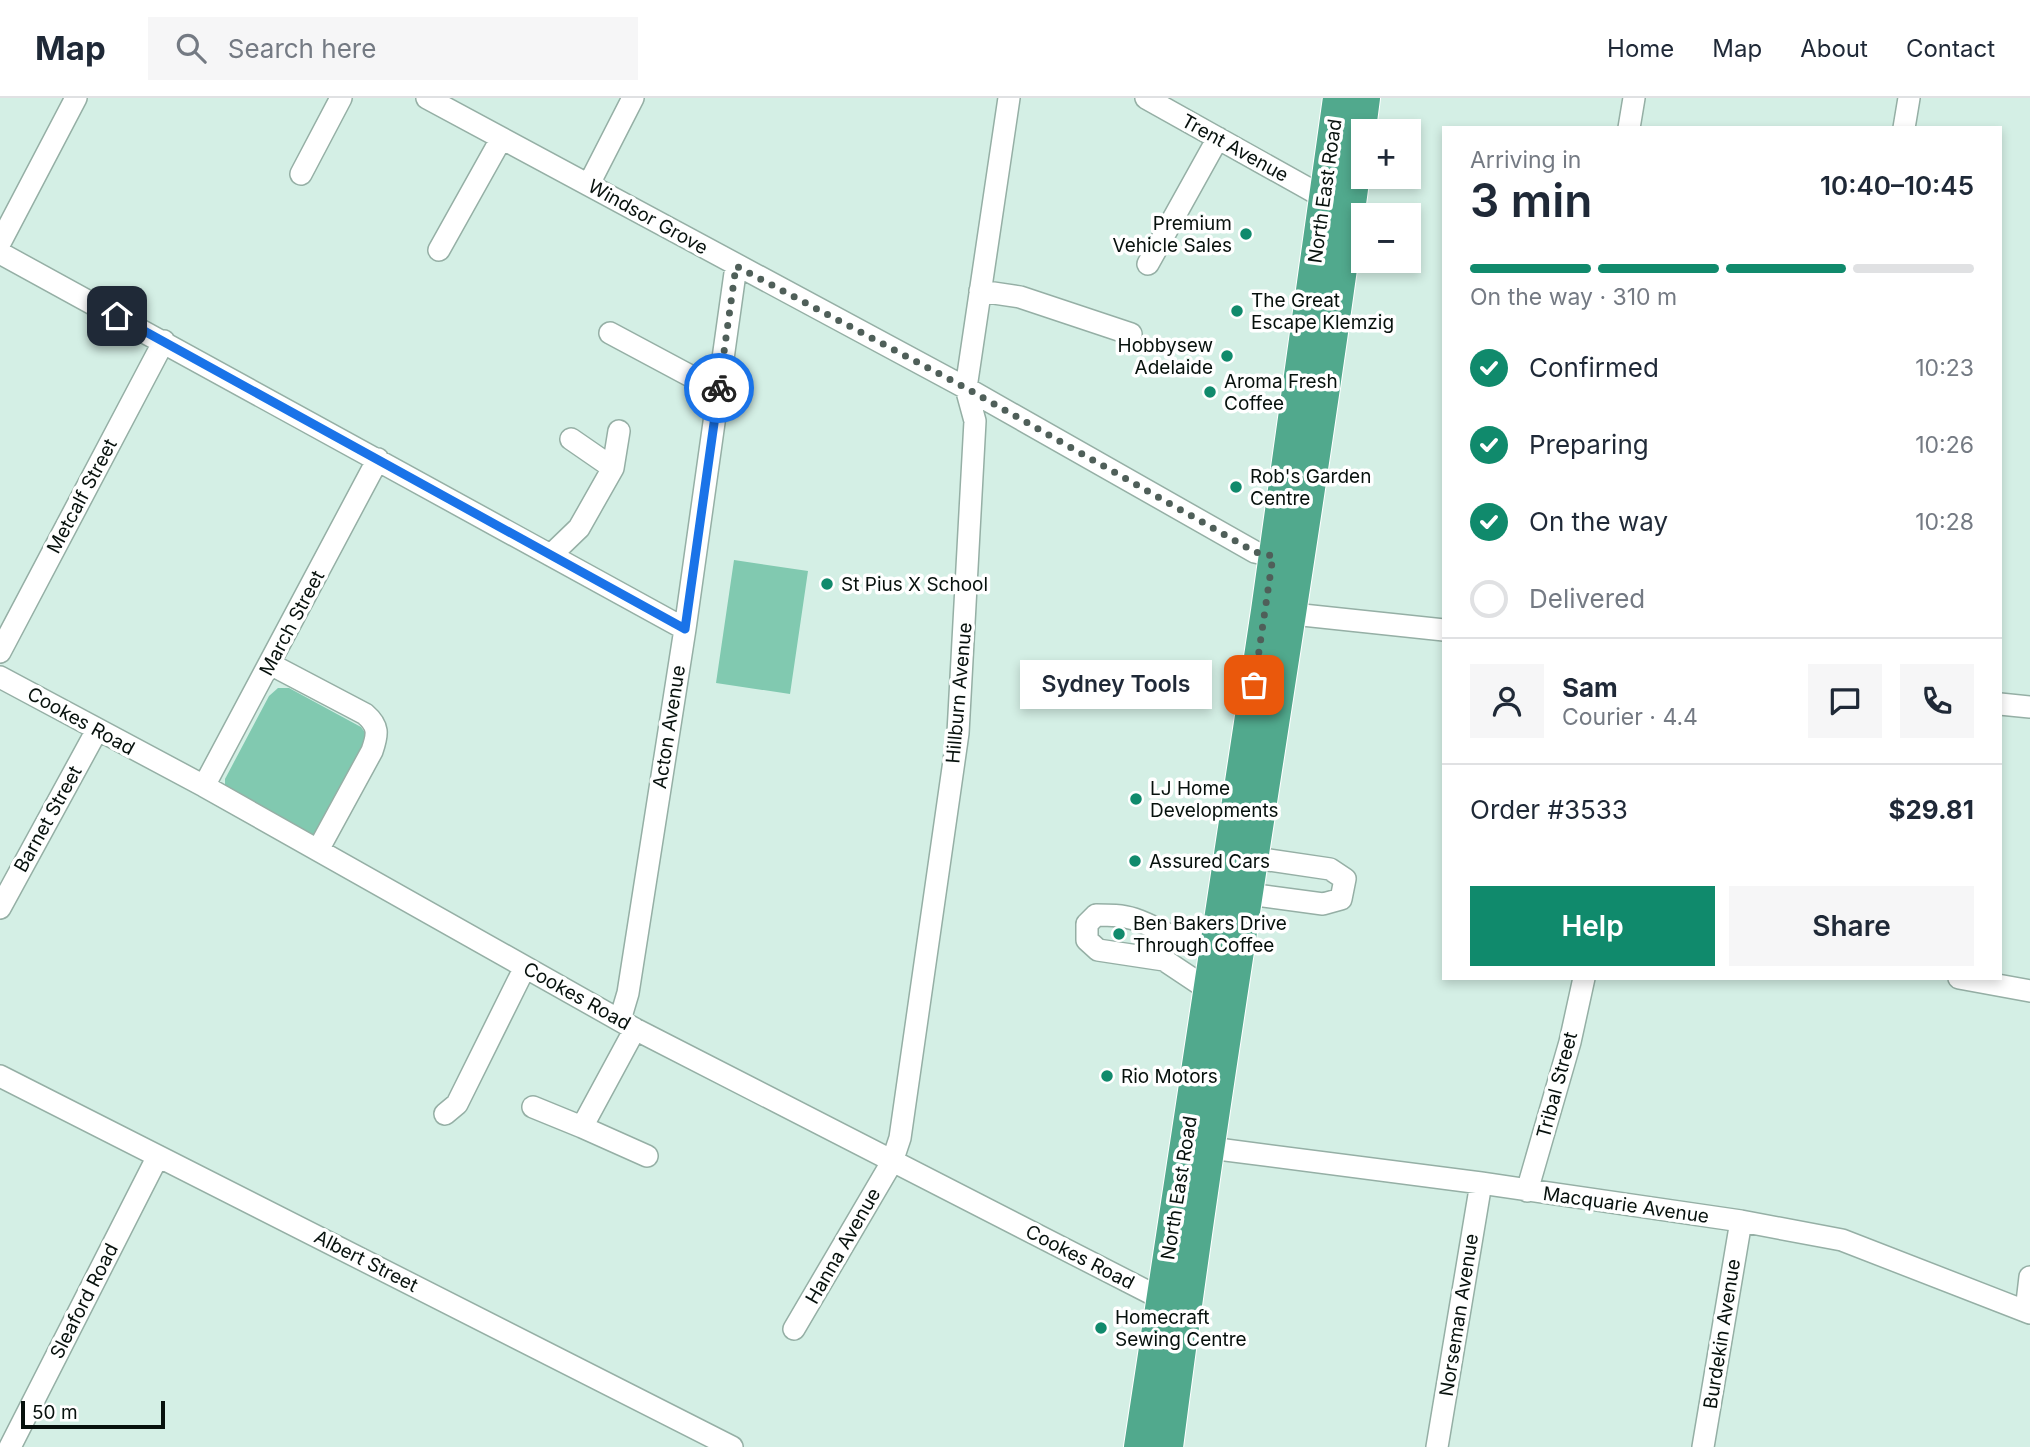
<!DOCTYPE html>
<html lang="en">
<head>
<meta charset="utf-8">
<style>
  :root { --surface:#fff; --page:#f6f6f7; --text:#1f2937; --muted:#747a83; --line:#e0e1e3; --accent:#108a6c }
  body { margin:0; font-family:Inter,sans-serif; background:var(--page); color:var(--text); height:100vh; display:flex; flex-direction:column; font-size:26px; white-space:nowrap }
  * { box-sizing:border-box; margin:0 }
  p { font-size:23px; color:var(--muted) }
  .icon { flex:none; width:38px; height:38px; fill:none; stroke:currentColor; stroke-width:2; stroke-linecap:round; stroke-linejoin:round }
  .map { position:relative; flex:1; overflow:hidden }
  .sheet { position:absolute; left:1442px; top:28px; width:560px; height:854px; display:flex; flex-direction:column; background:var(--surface); border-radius:0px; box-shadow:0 4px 10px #0003 }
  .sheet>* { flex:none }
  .controls { position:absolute; left:1351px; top:21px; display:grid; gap:14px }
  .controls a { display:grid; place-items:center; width:70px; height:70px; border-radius:0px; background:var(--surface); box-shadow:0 4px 10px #0003; font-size:35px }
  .scale { position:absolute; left:21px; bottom:18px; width:144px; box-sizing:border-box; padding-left:7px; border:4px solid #07110d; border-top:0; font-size:19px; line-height:24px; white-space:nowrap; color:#07110d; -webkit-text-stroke:5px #fff; paint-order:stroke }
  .pin { position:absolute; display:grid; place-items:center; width:60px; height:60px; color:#fff; margin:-30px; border-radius:14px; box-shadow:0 4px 10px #0006 }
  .courier { position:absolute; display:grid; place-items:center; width:70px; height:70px; margin:-35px; border:5px solid #1a73e8; border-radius:50%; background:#fff; color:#222; box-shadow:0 2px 9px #0007 }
  .bubble { position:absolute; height:49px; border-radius:0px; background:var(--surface); box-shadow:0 4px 10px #0003; font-size:23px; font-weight:600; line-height:49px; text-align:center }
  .summary em { font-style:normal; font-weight:600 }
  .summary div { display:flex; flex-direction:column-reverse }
  .summary { display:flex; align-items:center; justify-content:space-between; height:119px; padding:0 28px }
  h1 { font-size:46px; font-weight:600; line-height:52px }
  .bar { display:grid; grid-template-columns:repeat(4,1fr); gap:10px 7px; align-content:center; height:84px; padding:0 28px }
  .bar i { height:9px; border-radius:5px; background:var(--line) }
  .bar .active { background:var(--accent) }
  .bar p { grid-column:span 4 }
  .line { display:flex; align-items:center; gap:18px; padding:0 28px; border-top:2px solid var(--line) }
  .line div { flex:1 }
  .round { display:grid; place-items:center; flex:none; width:74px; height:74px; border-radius:0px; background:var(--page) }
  ol { padding:0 28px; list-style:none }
  li { display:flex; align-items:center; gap:21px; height:77px }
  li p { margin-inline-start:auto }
  li .icon { padding:7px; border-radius:50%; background:var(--accent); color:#fff; stroke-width:4 }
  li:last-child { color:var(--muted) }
  li i { width:38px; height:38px; border:4px solid var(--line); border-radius:50% }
  .button { display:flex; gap:14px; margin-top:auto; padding:14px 28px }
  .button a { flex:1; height:80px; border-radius:0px; background:var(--accent); color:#fff; font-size:28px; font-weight:600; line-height:80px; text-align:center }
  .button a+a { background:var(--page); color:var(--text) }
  header { display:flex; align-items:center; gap:42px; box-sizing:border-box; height:98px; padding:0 35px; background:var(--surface); border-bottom:2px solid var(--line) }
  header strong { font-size:33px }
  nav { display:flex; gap:38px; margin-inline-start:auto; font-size:24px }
  .search { width:490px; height:63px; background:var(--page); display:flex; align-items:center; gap:18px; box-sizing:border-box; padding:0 24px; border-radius:0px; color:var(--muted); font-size:26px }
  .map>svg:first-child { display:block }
  .green { fill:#81c9b0 }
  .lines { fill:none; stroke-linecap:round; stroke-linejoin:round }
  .minor-casing { stroke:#95afa5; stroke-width:24 }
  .highway-casing { stroke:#fff; stroke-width:32 }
  .minor { stroke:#fff; stroke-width:21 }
  .highway { stroke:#51a98d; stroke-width:30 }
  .done { stroke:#4f5f59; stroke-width:7; stroke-dasharray:0 12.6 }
  .route { stroke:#1a73e8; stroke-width:9 }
  .poi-dot { fill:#108a6c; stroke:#fff; stroke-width:2.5 }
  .labels { text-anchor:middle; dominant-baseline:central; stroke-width:7; stroke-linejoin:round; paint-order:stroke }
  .street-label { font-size:19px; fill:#07110d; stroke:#fff }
  .poi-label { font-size:19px; fill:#07110d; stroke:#fff; text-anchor:start }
</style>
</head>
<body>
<header>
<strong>Map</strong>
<div class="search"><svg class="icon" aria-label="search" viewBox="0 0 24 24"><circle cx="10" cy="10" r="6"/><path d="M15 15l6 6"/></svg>Search here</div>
<nav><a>Home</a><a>Map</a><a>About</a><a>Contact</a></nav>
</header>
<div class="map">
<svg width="2030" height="1349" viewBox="0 0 2030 1349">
  <rect width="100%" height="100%" fill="#d4efe5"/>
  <path class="green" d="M734,462l74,11 -18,123 -74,-11z
    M278,590h11l72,39 7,10v9l-54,91 -89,-49v-9l44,-83z"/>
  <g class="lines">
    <g class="minor-casing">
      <path id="minor" d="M427,0l539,290 289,164 18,4
        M1146,0l179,100
        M1629,30l5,-30
        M1904,30l5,-30
        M301,76l40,-76
        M589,86l44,-86
        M0,145l76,-145
        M439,152l62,-111
        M0,155l685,376
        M1148,166l70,-126
        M980,193l40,6 111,37
        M610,235l86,46 23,7
        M571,341l42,29
        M551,457l28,-27 34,-60 6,-37
        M1293,516l151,16
        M0,554l164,-311
        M270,566l95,50c14,12 13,20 7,37l-54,99
        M0,579l204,109 431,243 527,270
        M2000,606l30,3
        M204,688l174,-327
        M1234,794l89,12 18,-5 4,-20 -15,-10 -89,-13
        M0,810l97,-178
        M1959,880l71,13
        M1209,892l-45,-30 -66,-10 -11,-10v-16l9,-9c13,0 26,0 38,4 36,12 39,29 83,18
        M620,922l8,-27 57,-364 51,-363
        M0,978l732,371
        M533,1009l49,20 53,-98
        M445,1016l12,-10 68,-137
        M582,1029l65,29
        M1210,1050l271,35 260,38 101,19 188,73
        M1527,1093l43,-149 14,-64
        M2026,1213l4,-34
        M794,1231l98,-167 8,-24 58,-405 17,-312 -9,-33 43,-290
        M10,1349l148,-291
        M1437,1349l44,-264
        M1703,1349l38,-226"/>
    </g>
    <g class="highway-casing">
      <path id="highway" d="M1139,1349l127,-836 72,-513
        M1168,1349c58,-451 139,-898 197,-1349"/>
    </g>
    <use href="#minor" class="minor"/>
    <use href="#highway" class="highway"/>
  </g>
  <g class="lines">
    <path class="done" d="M719,290l17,-122 230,122 289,164 18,4 -19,129"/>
    <path class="route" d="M117,218l568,313 34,-241"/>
  </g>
  <g class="poi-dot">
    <circle cx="1246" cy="136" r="7"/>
    <circle cx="1237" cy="213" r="7"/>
    <circle cx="1227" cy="258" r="7"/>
    <circle cx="1210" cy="294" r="7"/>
    <circle cx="1236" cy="389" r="7"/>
    <circle cx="827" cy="486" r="7"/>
    <circle cx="1136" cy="701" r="7"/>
    <circle cx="1135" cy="763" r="7"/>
    <circle cx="1119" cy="836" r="7"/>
    <circle cx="1107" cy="978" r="7"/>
    <circle cx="1101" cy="1230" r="7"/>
  </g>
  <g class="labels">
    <g class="street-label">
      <text transform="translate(1235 50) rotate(29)">Trent Avenue</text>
      <text transform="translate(1325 93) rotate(-82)">North East Road</text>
      <text transform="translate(648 119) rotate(29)">Windsor Grove</text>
      <text transform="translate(82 398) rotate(-62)">Metcalf Street</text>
      <text transform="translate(292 525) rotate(-62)">March Street</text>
      <text transform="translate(959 595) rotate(-85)">Hillburn Avenue</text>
      <text transform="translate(81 623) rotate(29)">Cookes Road</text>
      <text transform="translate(669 629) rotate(-81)">Acton Avenue</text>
      <text transform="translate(48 721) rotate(-61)">Barnet Street</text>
      <text transform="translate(577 898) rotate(29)">Cookes Road</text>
      <text transform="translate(1557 987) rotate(-75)">Tribal Street</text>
      <text transform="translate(1179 1090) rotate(-81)">North East Road</text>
      <text transform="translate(1626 1107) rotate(8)">Macquarie Avenue</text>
      <text transform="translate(843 1148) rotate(-60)">Hanna Avenue</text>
      <text transform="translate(1080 1159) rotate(27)">Cookes Road</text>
      <text transform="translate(366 1163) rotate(27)">Albert Street</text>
      <text transform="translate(84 1203) rotate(-63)">Sleaford Road</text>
      <text transform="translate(1459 1217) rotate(-81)">Norseman Avenue</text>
      <text transform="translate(1722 1236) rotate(-81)">Burdekin Avenue</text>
    </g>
    <g class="poi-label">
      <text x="1232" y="125" text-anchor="end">Premium<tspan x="1232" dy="22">Vehicle Sales</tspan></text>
      <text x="1251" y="202">The Great<tspan x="1251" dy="22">Escape Klemzig</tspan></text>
      <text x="1213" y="247" text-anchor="end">Hobbysew<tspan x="1213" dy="22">Adelaide</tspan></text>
      <text x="1224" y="283">Aroma Fresh<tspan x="1224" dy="22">Coffee</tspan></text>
      <text x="1250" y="378">Rob's Garden<tspan x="1250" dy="22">Centre</tspan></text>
      <text x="841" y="486">St Pius X School</text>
      <text x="1150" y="690">LJ Home<tspan x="1150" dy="22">Developments</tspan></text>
      <text x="1149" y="763">Assured Cars</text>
      <text x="1133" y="825">Ben Bakers Drive<tspan x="1133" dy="22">Through Coffee</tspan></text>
      <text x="1121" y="978">Rio Motors</text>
      <text x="1115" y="1219">Homecraft<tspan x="1115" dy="22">Sewing Centre</tspan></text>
    </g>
  </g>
</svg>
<div class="controls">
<a>+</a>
<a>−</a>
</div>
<div class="scale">50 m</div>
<div class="pin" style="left:1254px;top:587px;background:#ea580c"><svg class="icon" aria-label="bag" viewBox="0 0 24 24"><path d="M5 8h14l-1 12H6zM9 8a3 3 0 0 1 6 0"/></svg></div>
<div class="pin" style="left:117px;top:218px;background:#1f2937"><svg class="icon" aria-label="home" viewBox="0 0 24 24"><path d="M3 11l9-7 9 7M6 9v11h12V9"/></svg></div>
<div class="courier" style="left:719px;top:290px"><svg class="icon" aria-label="bike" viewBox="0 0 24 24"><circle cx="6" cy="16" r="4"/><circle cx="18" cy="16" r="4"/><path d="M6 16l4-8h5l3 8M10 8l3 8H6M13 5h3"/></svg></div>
<div class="bubble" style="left:1020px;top:562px;width:192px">Sydney Tools</div>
<section class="sheet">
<div class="summary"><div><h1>3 min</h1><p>Arriving in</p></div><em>10:40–10:45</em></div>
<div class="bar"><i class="active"></i><i class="active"></i><i class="active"></i><i></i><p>On the way · 310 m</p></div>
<ol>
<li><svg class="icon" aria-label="check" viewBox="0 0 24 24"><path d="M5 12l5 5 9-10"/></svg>Confirmed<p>10:23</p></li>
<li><svg class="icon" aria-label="check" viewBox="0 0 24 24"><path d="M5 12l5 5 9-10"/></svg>Preparing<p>10:26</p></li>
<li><svg class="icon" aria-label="check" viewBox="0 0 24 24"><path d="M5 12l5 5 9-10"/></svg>On the way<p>10:28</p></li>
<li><i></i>Delivered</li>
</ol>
<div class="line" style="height:126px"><a class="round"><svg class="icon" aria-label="person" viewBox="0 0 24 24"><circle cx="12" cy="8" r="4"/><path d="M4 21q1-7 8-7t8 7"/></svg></a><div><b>Sam</b><p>Courier · 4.4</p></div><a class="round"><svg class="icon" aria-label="chat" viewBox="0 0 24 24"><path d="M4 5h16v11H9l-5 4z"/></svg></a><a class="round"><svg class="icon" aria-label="phone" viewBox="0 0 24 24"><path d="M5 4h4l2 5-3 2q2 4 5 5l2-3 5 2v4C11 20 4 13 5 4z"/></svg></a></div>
<div class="line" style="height:91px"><div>Order #3533</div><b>$29.81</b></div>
<div class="button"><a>Help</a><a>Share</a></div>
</section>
</div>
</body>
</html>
